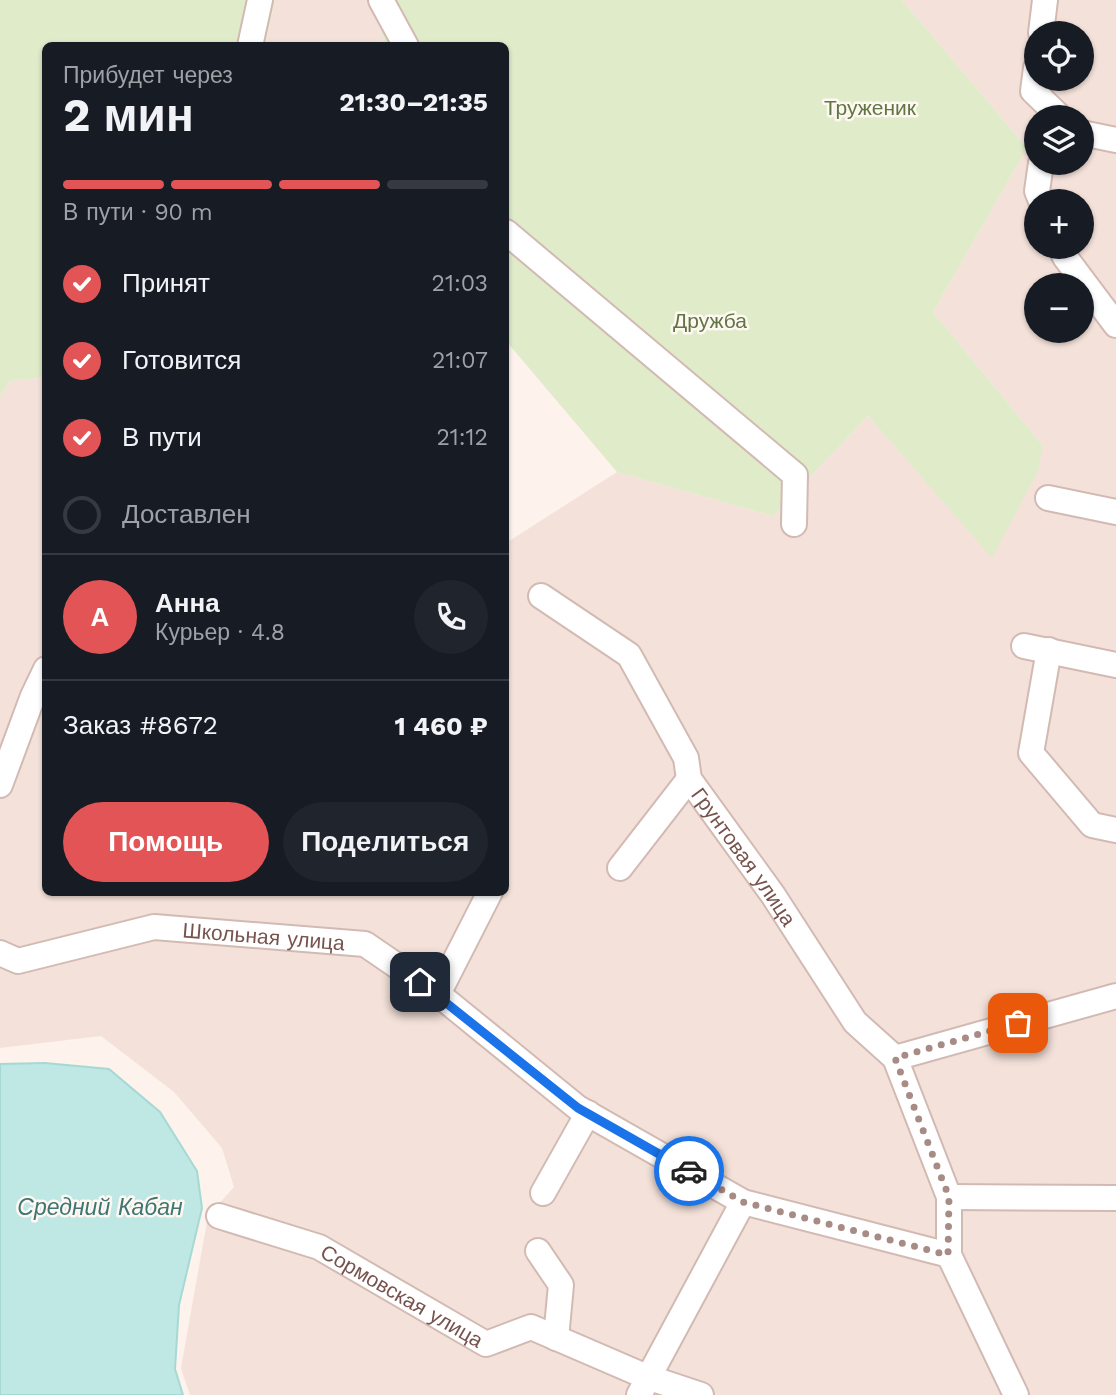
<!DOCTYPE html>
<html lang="ru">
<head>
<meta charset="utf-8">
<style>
  :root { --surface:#171b24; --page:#20242c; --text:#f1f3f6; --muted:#9ea1a6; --line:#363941; --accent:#e35456 }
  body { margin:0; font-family:"Work Sans",sans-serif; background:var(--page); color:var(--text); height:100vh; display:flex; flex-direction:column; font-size:26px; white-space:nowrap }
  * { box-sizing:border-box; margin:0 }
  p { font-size:23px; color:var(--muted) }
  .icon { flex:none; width:38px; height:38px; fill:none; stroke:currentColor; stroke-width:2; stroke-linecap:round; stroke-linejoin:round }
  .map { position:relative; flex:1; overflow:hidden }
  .panel { position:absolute; left:42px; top:42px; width:467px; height:854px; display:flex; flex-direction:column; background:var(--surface); border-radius:10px; box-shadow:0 2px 5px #0004 }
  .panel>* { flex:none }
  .controls { position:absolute; left:1024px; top:21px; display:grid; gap:14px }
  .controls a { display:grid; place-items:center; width:70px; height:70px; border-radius:50%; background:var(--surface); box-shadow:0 2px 5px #0004; font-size:35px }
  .pin { position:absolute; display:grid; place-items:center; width:60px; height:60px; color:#fff; margin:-30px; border-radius:14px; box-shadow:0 4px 10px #0006 }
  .courier { position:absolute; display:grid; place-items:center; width:70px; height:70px; margin:-35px; border:5px solid #1a73e8; border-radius:50%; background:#fff; color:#222; box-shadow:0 2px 9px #0007 }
  .head em { font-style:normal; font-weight:700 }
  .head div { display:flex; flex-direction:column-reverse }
  .head { display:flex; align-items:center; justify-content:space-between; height:119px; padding:0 21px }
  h1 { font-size:46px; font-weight:700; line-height:52px }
  .bar { display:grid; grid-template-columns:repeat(4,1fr); gap:10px 7px; align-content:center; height:84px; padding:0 21px }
  .bar i { height:9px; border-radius:5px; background:var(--line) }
  .bar .current { background:var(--accent) }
  .bar p { grid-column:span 4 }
  .line { display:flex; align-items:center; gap:18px; padding:0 21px; border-top:2px solid var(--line) }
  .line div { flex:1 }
  .round { display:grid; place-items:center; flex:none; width:74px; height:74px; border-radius:37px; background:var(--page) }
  ol { padding:0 21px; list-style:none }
  li { display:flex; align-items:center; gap:21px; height:77px }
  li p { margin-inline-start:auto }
  li .icon { padding:7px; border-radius:50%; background:var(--accent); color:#fff; stroke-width:4 }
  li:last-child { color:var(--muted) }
  li i { width:38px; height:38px; border:4px solid var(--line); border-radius:50% }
  .action { display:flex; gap:14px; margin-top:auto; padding:14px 21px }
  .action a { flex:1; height:80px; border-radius:42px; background:var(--accent); color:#fff; font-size:28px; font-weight:700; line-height:80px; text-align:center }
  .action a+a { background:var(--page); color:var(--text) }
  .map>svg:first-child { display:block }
  .residential { fill:#f4e2da; fill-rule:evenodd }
  .green { fill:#dfebc9 }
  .water { fill:#bfe7e3; stroke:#a6d9d4; stroke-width:2 }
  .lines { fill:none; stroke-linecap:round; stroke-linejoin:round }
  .minor-casing { stroke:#d2bab3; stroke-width:28 }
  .minor { stroke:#fff; stroke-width:24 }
  .done { stroke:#a78b85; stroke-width:7; stroke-dasharray:0 12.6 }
  .route { stroke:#1a73e8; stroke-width:9 }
  .labels { text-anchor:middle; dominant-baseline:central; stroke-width:5; stroke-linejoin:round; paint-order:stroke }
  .park-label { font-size:21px; fill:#5f7842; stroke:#fff7f2 }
  .street-label { font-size:21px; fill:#78534e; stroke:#fff7f2 }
  .water-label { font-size:23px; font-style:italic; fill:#3e7672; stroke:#fff7f2 }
</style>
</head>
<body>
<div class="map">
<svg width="1116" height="1395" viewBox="0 0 1116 1395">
  <rect width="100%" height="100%" fill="#fdf2ec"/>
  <path class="residential" d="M275,0h98l12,45 -120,1z
    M902,0h214v1395h-926l-9,-27 27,-152 26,-29 -12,-39 -48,-56 -73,-56 -101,12v-651l10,-16 35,-4 1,515h460v-349l111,-71 156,44 95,-100 124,141 51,-111 -110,-134 94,-164zM1036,33h46v46h-46zM1036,117h46v46h-46zM1036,201h46v46h-46zM1036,285h46v46h-46z"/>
  <path class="green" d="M0,0h275l-10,45 -219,1 -1,331 -35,4 -10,16z
    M373,0h529l125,148 -94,164 110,134 -5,25 -46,87 -124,-142 -95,100 -156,-44 -111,-131v-295l-121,-1z"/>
  <path class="water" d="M45,1063l64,6 51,43 37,59 5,37 -23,97 -4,64 8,26h-183v-331z"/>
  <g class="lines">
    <g class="minor-casing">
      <g id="minor">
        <path d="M381,0l25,46"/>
        <path d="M1041,33l4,-33"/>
        <path d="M250,46l10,-46"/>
        <path d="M1036,68l-3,23 27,26"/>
        <path d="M1082,133l34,7"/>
        <path d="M1041,201l-4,-10 4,-28"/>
        <path d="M506,232l289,243 -1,49"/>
        <path d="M1060,247l5,10 51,68"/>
        <path d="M1048,498l68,14"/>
        <path id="s1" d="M541,596l88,59 57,103 3,21 84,116 82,127 40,36 54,139v58l67,140"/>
        <path d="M1024,646l92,19"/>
        <path d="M1049,650l-18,103 61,72 24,5"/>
        <path d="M0,785l33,-89 13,-27"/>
        <path d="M620,868l69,-89"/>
        <path id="s2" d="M0,953l18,8 136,-34 211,17 73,50 140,114 165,94 206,53"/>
        <path d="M438,994l52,-102"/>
        <path d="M895,1058l221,-62"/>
        <path d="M543,1193l45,-80"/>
        <path d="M949,1197l167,1"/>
        <path id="s3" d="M219,1216l100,31 167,97 45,-17 116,50 54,18"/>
        <path d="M538,1251l23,34 -5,53"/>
        <path d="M639,1395l104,-193"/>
      </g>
    </g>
    <use href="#minor" class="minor"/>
  </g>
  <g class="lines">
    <path class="done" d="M689,1171l54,31 205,53 1,-58 -54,-139 123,-35"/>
    <path class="route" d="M420,982l158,126 111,63"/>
  </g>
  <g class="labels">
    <g class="park-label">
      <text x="870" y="107">Труженик</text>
      <text x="710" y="320">Дружба</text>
    </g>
    <g class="street-label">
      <text stroke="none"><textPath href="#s1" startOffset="340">Грунтовая улица</textPath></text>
      <text stroke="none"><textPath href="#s2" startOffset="270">Школьная улица</textPath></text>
      <text stroke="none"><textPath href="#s3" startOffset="201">Сормовская улица</textPath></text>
    </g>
    <g class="water-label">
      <text x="100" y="1207">Средний Кабан</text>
    </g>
  </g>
</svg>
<div class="controls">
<a><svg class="icon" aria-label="locate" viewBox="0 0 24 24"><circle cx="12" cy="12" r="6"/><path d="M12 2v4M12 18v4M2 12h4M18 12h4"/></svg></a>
<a><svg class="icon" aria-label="layers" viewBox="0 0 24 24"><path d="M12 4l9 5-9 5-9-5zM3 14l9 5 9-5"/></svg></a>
<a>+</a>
<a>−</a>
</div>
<div class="pin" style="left:1018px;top:1023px;background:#ea580c"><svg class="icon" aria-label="bag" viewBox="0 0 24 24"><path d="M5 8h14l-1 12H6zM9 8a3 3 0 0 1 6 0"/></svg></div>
<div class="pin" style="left:420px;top:982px;background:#1f2937"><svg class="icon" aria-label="home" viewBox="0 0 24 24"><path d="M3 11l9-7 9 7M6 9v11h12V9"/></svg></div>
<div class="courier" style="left:689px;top:1171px"><svg class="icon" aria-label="car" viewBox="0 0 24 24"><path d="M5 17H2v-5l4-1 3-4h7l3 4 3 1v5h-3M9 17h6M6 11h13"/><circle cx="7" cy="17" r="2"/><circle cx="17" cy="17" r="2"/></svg></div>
<section class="panel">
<div class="head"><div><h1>2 мин</h1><p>Прибудет через</p></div><em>21:30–21:35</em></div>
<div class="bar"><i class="current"></i><i class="current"></i><i class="current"></i><i></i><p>В пути · 90 m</p></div>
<ol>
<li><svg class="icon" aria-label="check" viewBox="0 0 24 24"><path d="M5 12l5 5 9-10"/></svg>Принят<p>21:03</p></li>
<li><svg class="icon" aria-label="check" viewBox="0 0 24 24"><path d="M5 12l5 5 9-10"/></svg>Готовится<p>21:07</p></li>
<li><svg class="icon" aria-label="check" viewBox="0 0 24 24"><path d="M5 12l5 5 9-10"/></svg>В пути<p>21:12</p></li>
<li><i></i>Доставлен</li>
</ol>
<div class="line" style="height:126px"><b class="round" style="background:var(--accent);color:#fff">А</b><div><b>Анна</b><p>Курьер · 4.8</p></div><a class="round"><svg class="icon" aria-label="phone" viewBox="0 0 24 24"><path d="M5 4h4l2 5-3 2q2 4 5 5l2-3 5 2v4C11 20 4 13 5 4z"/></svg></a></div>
<div class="line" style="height:91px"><div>Заказ #8672</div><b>1 460 ₽</b></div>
<div class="action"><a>Помощь</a><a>Поделиться</a></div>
</section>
</div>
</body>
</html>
